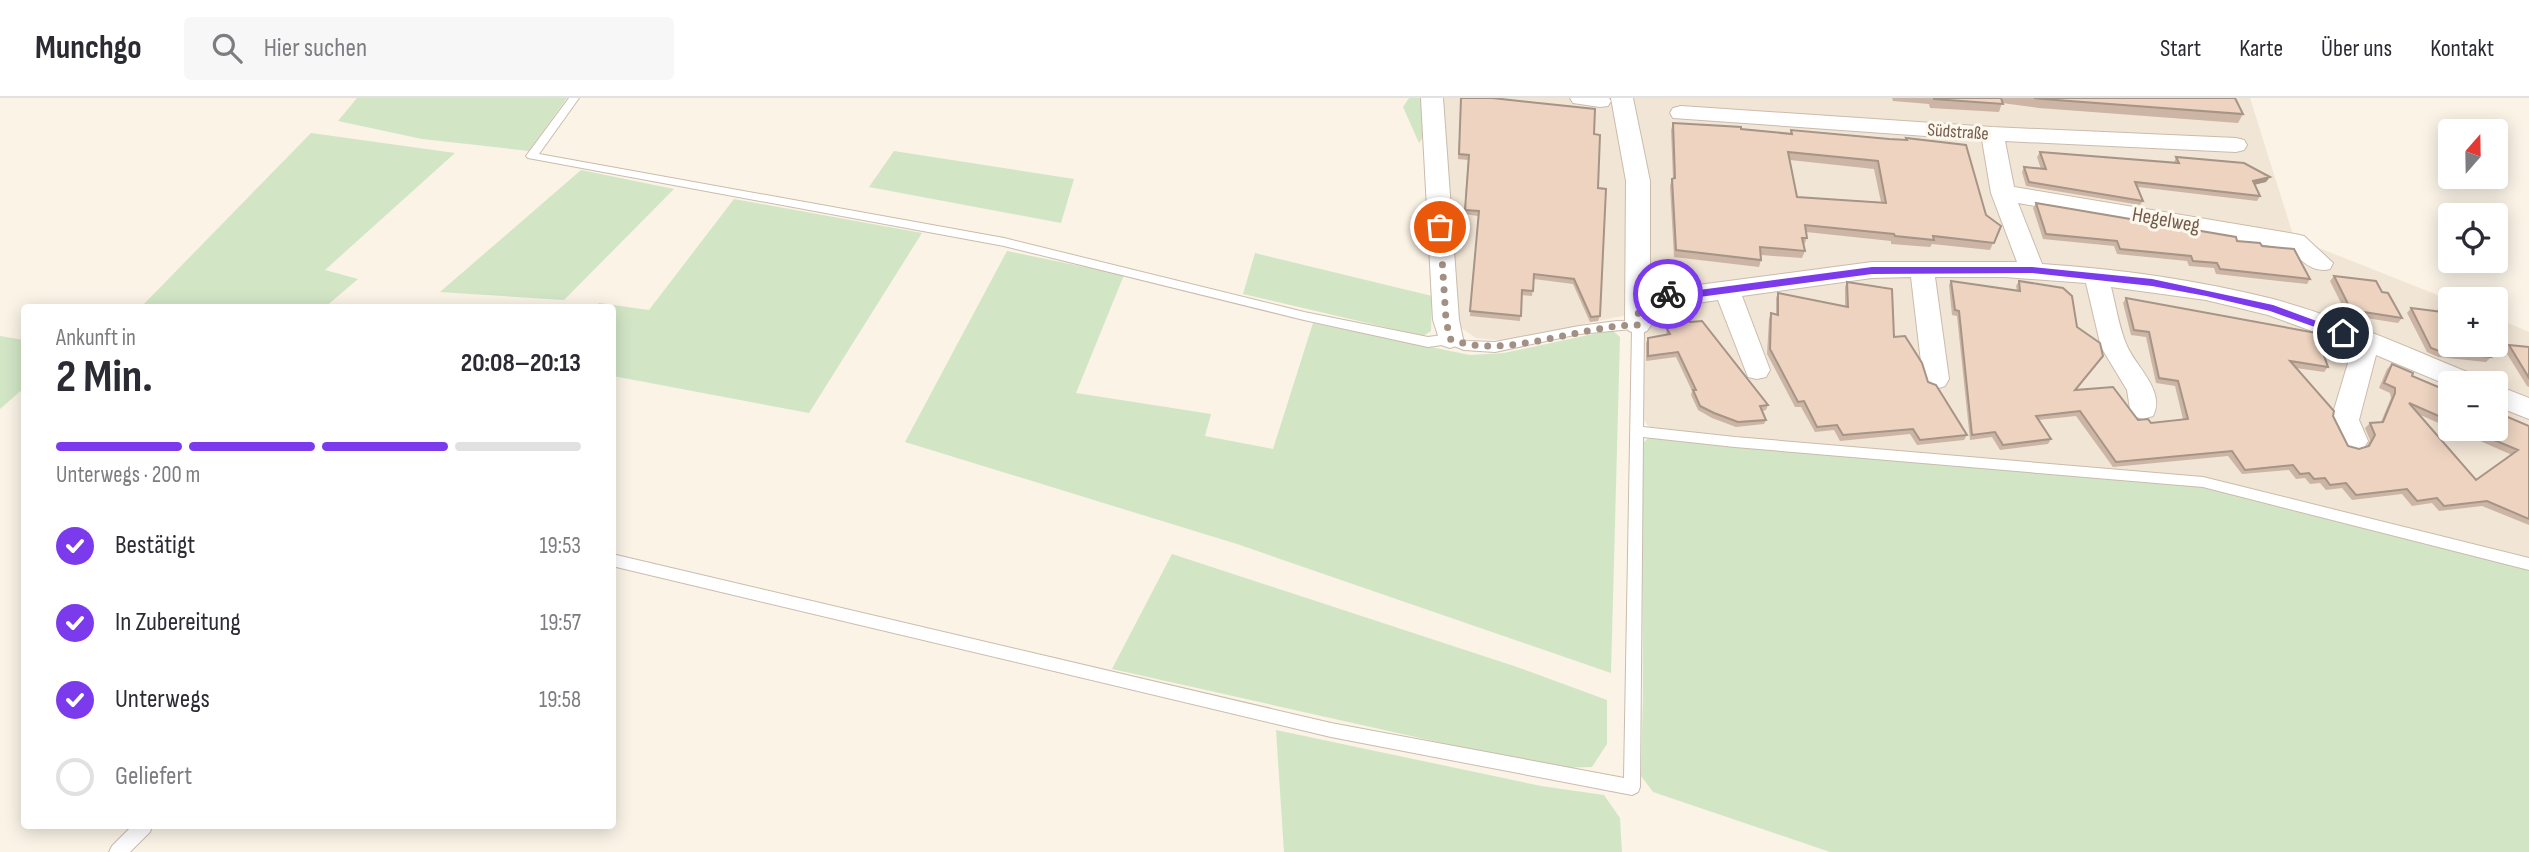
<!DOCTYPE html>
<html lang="de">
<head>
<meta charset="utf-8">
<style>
  :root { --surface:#fff; --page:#f7f7f7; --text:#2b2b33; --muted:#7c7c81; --line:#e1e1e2; --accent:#7c3aed }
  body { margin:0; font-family:"Sofia Sans Condensed",sans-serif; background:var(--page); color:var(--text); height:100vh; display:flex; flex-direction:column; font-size:26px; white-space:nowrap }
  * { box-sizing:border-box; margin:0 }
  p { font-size:23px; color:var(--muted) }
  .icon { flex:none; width:38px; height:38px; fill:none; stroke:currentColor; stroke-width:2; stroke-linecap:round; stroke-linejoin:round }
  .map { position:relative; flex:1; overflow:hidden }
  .sheet { position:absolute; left:21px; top:206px; width:595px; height:525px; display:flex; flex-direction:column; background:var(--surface); border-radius:7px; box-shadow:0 4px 18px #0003 }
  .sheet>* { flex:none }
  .needle { width:46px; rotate:20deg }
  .fabs { position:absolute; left:2438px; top:21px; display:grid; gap:14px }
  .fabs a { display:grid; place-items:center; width:70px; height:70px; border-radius:7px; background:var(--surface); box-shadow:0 4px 18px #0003; font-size:35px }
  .pin { position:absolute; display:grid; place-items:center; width:60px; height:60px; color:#fff; margin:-30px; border:4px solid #fff; border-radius:50%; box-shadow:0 2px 7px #0007 }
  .courier { position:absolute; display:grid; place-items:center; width:70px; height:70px; margin:-35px; border:5px solid #7c3aed; border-radius:50%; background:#fff; color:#222; box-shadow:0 2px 9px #0007 }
  .summary em { font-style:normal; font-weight:700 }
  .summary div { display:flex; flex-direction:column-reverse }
  .summary { display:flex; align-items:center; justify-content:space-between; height:119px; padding:0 35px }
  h1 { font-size:46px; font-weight:700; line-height:52px }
  .bar { display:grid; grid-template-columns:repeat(4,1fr); gap:10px 7px; align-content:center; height:84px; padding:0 35px }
  .bar i { height:9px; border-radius:5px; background:var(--line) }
  .bar .selected { background:var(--accent) }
  .bar p { grid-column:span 4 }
  ol { padding:0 35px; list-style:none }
  li { display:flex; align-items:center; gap:21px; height:77px }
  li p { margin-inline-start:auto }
  li .icon { padding:7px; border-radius:50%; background:var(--accent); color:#fff; stroke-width:4 }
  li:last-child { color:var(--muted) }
  li i { width:38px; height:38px; border:4px solid var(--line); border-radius:50% }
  header { display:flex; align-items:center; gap:42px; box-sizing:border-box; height:98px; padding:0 35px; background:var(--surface); border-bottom:2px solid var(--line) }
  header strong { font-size:33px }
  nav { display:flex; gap:38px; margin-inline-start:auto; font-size:24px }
  .search { width:490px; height:63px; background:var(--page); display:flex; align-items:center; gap:18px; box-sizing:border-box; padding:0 24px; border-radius:7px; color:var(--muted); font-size:26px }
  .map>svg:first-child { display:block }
  .residential { fill:#f1e5d5; fill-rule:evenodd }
  .green { fill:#d2e6c6 }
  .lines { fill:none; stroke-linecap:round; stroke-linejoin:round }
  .service-casing { stroke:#cbbbad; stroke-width:2 }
  .minor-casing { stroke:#cbbbad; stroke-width:2 }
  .service { fill:#fff; fill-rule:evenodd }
  .minor { fill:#fff; fill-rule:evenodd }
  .wall { fill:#ccb5a5; fill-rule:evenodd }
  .shaded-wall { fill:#a69486 }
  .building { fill:#edd3c0; stroke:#a69486; stroke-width:2; fill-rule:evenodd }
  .route { fill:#7c3aed }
  .done { stroke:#a19083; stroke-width:7; stroke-dasharray:0 12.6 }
  .labels { text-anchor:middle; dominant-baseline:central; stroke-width:6; stroke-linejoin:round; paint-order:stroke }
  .far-street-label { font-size:18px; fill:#715b4d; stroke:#fdf7ec }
  .street-label { font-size:21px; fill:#715b4d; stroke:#fdf7ec }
</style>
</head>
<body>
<header>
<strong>Munchgo</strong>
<div class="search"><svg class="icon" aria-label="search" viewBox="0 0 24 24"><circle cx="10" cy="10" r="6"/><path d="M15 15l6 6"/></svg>Hier suchen</div>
<nav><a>Start</a><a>Karte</a><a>Über uns</a><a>Kontakt</a></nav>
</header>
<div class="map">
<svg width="2529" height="754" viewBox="0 0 2529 754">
  <rect width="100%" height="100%" fill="#faf3e6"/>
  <path class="residential" d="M1442,0h808l44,140 156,62v45h46v-27l33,14v230l-870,-132 -11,-4 -5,-8 2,-107 -140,30 -29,-3 -19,-13zM2450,285h46v46h-46z"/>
  <path class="green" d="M357,0h210l-38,53 -107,-12 -84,-18z
    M1409,0h13l2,38 -5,7 -16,-36z
    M311,35l144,20 -130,117 33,9 -34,29h-184z
    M894,53l180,28 -13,44 -192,-36z
    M581,72l93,19 -110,111 -124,-8z
    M734,101l188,34 -113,180 -196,-37 -1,-68h-18l5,-5 50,7z
    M1007,153l117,24 -48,118 135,21 -6,22 68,13 40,-126 157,32 34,-2 108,-23 8,7 -9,336 -374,-129 -332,-102z
    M1255,155l177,43 -1,35 -8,5 -180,-42z
    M0,238l24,4v48l-24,21z
    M1656,339l547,49 326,84v282h-699l-177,-60 -12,-16 2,-82 -1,-250 6,-6z
    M1172,456l345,113 90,33v44l-15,23 -38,1 -442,-99z
    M1276,632l265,56 63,9 16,23 2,34h-338z"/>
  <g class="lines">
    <g class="service-casing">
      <path id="service" d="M569,0h10l-40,56 465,84 300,74 124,25 22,-3 16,7 29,1 84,-16 38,-5 26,1 1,3 -1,102 92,10 468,40 326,81v12l-326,-83 -468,-40 -92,-10 -3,350 -2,5 -6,3 -301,-58 -719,-171v-12l719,169 293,55 8,-449 -53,5 -84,18 -31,-2 -15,-6 -21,3 -124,-27 -300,-74 -476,-88 -2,-2z
        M132,728h20l-2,6 -20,20h-21l3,-6z"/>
    </g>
    <g class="minor-casing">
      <path id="minor" d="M1421,0h22l16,222 4,19 -4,6 -9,3 -9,-3 -8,-25z
        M1570,0h39l2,3 -3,5 -8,1 -27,-4z
        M1611,0h22l17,83v102l33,4 189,-25h145l-26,-69 -9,-53 -309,-22 -3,-5 3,-5 8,-2 311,21 244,11 8,2 3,5 -3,5 -8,2 -231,-11 9,46 281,47 9,2 29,27 -3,6c-18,5 -29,-10 -42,-20l-270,-46 24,61c78,5 155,16 231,35 70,19 138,50 204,77l4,7h-31v3l-74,-31 -17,65 9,21 -4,7 -10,3 -10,-3 -13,-28 22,-74 -85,-31 -62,-15 -95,-13c5,19 8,41 16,59 9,21 39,45 26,70l-10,3 -10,-3 -3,-7 -3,-19 -26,-43 -15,-64 -82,-6h-69l14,102 -4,7 -9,3 -9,-3 -4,-7 -12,-102 -39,1 -130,18 28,74 -4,7 -9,2 -9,-2 -30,-77 -35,5 -32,-5v25l-4,6 -9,3 -9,-3 -4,-6 1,-144z
        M2496,287l33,13v21l-33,-13z"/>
    </g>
    <use href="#service" class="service"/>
    <use href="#minor" class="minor"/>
  </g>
  <path class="wall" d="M1461,0l133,36 4,54 2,128 -2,5 -8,1 -17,-38 -39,-5 -2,17 -10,-1 -2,26 -50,-5 8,-100 -14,-2 4,-54 -10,-1z
    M1892,0h343l8,16 -5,9 -199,-15 -37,-5 -3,9 -69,-4 -1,-4 -36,-3z
    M1673,25l117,10 1,-3 98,9 16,1 1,-2 80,77 15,11 -11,24 -58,-6 -2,3 -39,-3v-3l-85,-9 1,6 -3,7 1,6 -3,7 -41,-3v5l-2,7 -85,-10 -4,-71 2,-7h1l-2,-49zM1790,62l84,9 7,33 -84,-5z
    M2040,54l134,11 2,-6 90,25 -11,2 5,12 -3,5 -119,-14 5,14 -3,4 -114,-19 -4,-14 2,-5 17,2 -4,-12z
    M2036,105l201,38 25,5 48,33 -3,5 -91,-10 -2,-6 -25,-2 -2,-5 -70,-7 -3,-8 -71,-7 -10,-31z
    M2334,178l48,16 20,26 -4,5 -51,-8 -17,-34z
    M1951,183l66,10 -1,-5 3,-5 58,46 26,29 -27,34 62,30 13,3 32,-4 -8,-33 -19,-3 -10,-46 -15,-2 -8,-32 3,-5 202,69 -4,5 -28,-4 37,48 15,30 11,3 8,-3 3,-6 -5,-12 5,-5 11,-1 10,-24 -1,-5 -11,-5 8,-19 5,-5 20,12 38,16v36l-32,-14 58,66 36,-25 -59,-26h43l33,-3v99l-47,-19 -43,5 -7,-8 -20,3 -10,-12 -50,6 -10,-12 -16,2 -6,-7 -10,1 -5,-6 -9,1 -7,-9 -47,4 -14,-18 -115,11 -37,-51 -38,4 13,19 -3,5 -48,6 -8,-13 -22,3 -13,-124 -5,-1 -3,-30z
    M1847,184l47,55 73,98 -3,5 -47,5 -7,-11 -70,7 -6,-11 -19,2 -14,-25h-6l-28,-53 2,-35 2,-6 5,1v-16l2,-5 67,13v-19z
    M2411,210l80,49 -5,5 -48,-5 -11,-5 -20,-39z
    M1667,231l101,76 -2,5 -4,1 4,9 -2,4 -28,3 -24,-9 -14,-8 -7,-15 1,-4 -16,-34 -30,4v-18l2,-5 18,-3z
    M2509,247l20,2v40l-2,-1 -23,-37z"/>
  <path class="shaded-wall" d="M2270,79l-4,5 -16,4 3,-5z"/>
  <path class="building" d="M1461,0h31l103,11 -1,25 6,1 -2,53 8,1 -6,127 -9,1 -17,-38 -40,-5 -1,17 -11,-1 -1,26 -51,-5 9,-100 -14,-1 4,-55 -10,-1z
    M1934,0h67l2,6 -69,-5z
    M2034,0h201l8,16 -200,-15z
    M1673,25l68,4v2l51,5 -1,-4 98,9 18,1 -1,-2 60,7 20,70 15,11 -7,17 -61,-7 1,4 -39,-4 -1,-2 -89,-9 2,13h-5l3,13 -45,-4 1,13 -85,-10 -4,-71 3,-1zM1788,54l90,9 8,42 -89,-6z
    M2040,54l139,11 -3,-6 68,6 26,14 -17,4 7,15 -125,-14 8,19 -114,-19 -5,-15 22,2z
    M2036,105l200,34 1,4 23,2 2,3 32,3 16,30 -90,-10 -3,-6 -24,-2 -2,-5 -71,-7 -3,-8 -71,-7z
    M2334,178l42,5 6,11 6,1 14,25 -51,-8z
    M1951,183l69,10 -1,-10 44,7 9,8 5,31 23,16 3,13 -28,34 38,-3 25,33 10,-1 3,4 37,-4 -10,-38 -19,-3 -10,-46 -15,-2 -8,-32 190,35 12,34 -38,-6 44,50 -1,5 15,30 11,3 10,-3 6,-11 -5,-12 13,-1 12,-29v-5l-11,-5 8,-19 21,9 -1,3 38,16v29l-41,-18 67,77 42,-30 -50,-21h28v-17l33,14v93l-42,-18 -43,5 -7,-8 -20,3 -10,-12 -51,6 -10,-12 -16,2 -5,-7 -11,1 -5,-6 -9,1 -7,-9 -48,5 -13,-19 -116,11 -36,-51 -44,5 15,23 -48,6 -8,-13 -23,3 -13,-124 -4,-1z
    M1847,184l45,7 2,48 11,-1 17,27 6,19 8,3 31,50 -47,5 -7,-11 -70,6 -6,-10 -20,2 -13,-26 -6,1 -28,-53 1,-36 7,2v-22l70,14z
    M2411,210l39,5v32h34l7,12 -49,-5 -11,-4z
    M1681,219l9,5 12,-1 66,84 -8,1 6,14 -28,2 -24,-9 -14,-7 -7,-16h3l-18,-38 -30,4v-18l22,-4 -3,-5 5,-11z
    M2509,247l20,2v31z"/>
  <path class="route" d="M1872,169h160l120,12 121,26 76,28 -6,4 -73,-26 -64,-15 -54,-10 -120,-13 -160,1 -188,25 -21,-5 5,-4 16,2z"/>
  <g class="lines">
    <path class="done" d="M1440,129l6,93 4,19c53,22 128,-14 188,-14l1,-35 29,4"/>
  </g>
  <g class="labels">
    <g class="far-street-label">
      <text transform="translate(1958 34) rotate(4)">Südstraße</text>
    </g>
    <g class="street-label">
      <text transform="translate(2166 122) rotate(10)">Hegelweg</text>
    </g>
  </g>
</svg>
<div class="fabs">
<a><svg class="needle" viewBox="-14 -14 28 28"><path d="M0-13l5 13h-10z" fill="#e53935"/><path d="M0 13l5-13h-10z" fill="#7c7c81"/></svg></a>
<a><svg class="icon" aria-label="locate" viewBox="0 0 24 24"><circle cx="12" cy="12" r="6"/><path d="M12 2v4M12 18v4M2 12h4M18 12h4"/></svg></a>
<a>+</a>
<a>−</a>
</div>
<div class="pin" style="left:1440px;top:129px;background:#ea580c"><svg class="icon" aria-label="bag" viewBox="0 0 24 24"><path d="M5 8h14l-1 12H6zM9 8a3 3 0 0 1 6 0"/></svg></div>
<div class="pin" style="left:2343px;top:235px;background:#1f2937"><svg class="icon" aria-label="home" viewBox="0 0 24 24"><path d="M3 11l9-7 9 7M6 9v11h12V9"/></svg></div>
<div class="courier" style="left:1668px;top:196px"><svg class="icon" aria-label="bike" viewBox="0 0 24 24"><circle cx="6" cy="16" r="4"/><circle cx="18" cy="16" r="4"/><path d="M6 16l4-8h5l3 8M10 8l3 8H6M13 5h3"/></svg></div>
<section class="sheet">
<div class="summary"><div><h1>2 Min.</h1><p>Ankunft in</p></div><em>20:08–20:13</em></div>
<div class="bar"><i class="selected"></i><i class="selected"></i><i class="selected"></i><i></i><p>Unterwegs · 200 m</p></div>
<ol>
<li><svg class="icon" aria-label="check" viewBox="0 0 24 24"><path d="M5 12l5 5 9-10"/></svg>Bestätigt<p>19:53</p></li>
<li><svg class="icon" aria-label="check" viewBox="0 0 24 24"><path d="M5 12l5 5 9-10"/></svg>In Zubereitung<p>19:57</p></li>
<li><svg class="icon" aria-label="check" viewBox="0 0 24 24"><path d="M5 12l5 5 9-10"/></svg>Unterwegs<p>19:58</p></li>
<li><i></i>Geliefert</li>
</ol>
</section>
</div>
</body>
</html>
